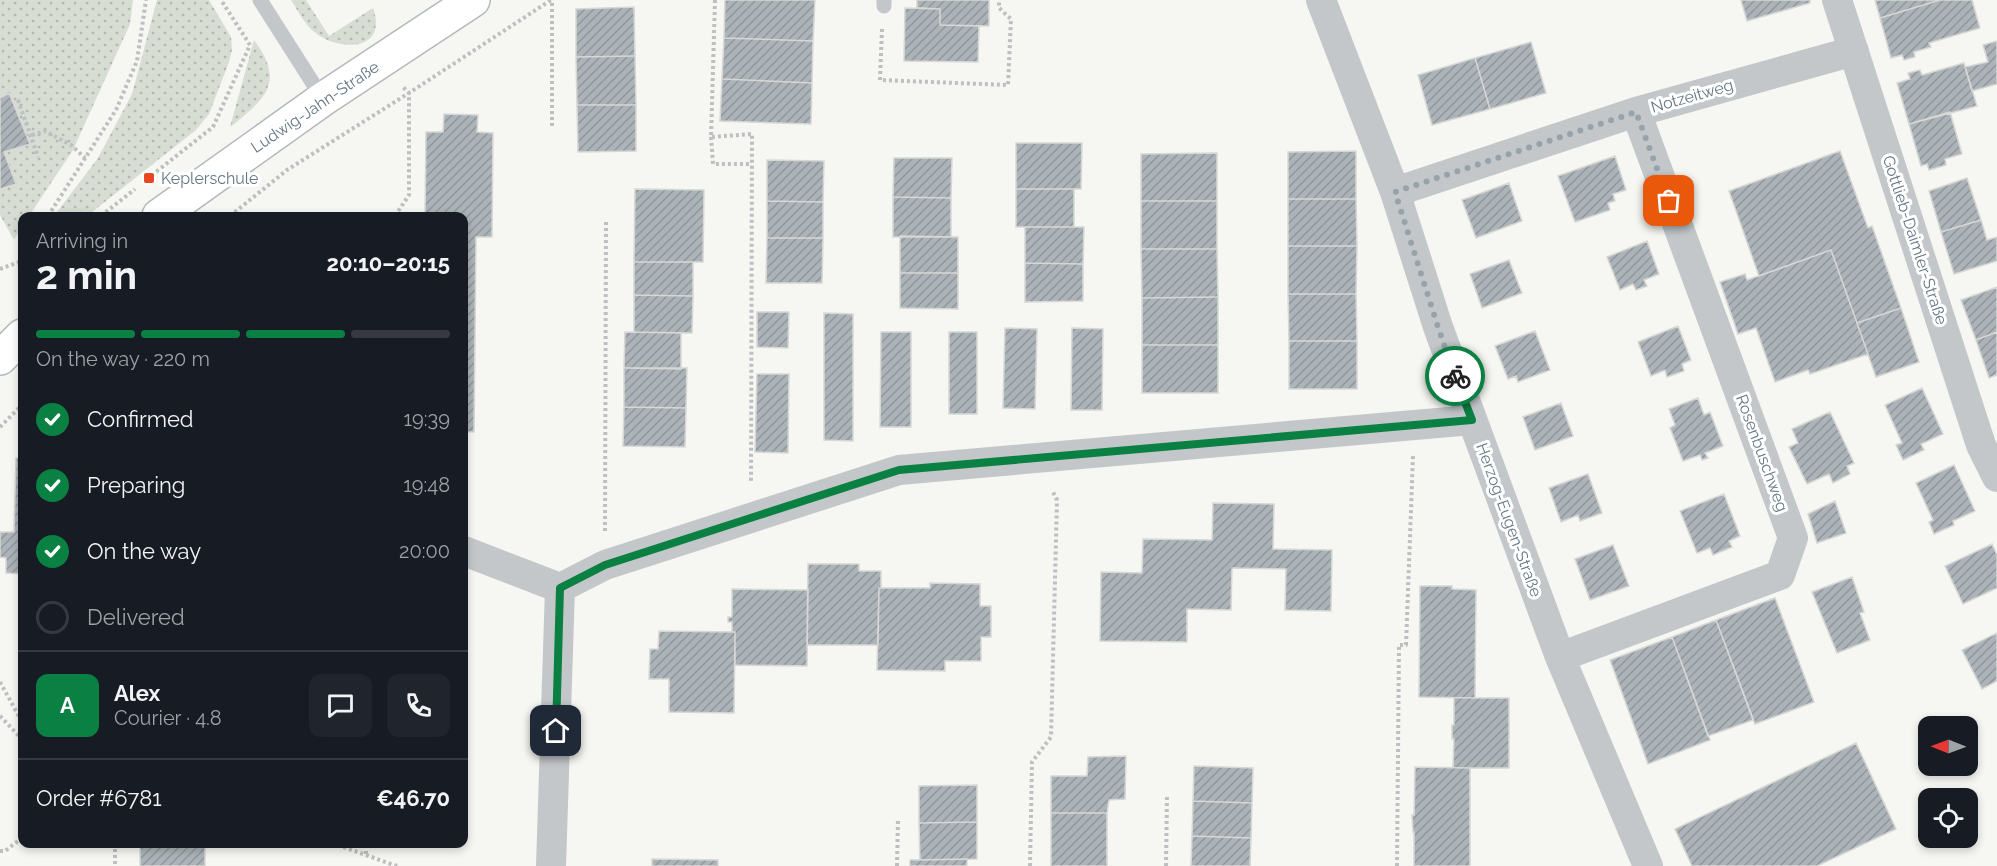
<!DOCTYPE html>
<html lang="en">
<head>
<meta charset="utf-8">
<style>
  :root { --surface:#171b24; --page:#20242c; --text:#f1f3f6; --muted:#9ea1a6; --line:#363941; --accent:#0b8043 }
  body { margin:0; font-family:Raleway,sans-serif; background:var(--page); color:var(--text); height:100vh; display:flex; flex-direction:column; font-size:22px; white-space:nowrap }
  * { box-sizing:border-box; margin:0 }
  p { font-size:20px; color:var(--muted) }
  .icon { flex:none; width:33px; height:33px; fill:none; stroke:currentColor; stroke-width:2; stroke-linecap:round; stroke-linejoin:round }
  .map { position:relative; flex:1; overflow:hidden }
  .drawer { position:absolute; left:18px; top:212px; width:450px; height:636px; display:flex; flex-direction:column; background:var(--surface); border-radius:12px; box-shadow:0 3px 9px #0003 }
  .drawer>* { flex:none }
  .needle { width:39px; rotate:271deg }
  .controls { position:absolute; left:1918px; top:716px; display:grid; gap:12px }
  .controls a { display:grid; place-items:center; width:60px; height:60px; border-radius:12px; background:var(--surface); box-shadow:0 3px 9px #0003; font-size:30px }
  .pin { position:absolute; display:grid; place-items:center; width:51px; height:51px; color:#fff; margin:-26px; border-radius:12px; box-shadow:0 3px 9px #0006 }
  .courier { position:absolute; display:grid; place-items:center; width:60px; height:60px; margin:-30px; border:4px solid #0b8043; border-radius:50%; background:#fff; color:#222; box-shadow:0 2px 8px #0007 }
  .overview em { font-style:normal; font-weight:700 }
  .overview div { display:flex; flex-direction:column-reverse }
  .overview { display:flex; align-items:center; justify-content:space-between; height:102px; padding:0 18px }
  h1 { font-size:39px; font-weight:700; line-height:45px }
  .bar { display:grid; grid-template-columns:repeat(4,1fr); gap:9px 6px; align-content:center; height:72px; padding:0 18px }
  .bar i { height:8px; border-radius:4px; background:var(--line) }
  .bar .active { background:var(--accent) }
  .bar p { grid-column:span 4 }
  .line { display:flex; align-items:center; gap:15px; padding:0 18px; border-top:2px solid var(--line) }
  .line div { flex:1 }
  .round { display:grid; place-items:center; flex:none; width:63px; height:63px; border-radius:12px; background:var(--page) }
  ol { padding:0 18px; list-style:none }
  li { display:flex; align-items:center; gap:18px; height:66px }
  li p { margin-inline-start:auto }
  li .icon { padding:6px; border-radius:50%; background:var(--accent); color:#fff; stroke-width:4 }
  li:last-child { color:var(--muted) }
  li i { width:33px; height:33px; border:3px solid var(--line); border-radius:50% }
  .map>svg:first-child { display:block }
  .grass { fill:url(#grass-dots) }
  .building { fill:url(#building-hatch); stroke:#d7d7d5; stroke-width:1.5 }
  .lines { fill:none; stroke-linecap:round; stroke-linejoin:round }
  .secondary-casing { stroke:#b3b9bd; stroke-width:36 }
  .path { stroke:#bdbfc1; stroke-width:4; stroke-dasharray:3 3; stroke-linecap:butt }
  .lane { stroke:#c3c7ca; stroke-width:15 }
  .street { stroke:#c3c7ca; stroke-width:30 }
  .secondary { stroke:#fff; stroke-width:33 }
  .done { stroke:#97a3aa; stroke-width:6; stroke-dasharray:0 10.8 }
  .route { stroke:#0b8043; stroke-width:8 }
  .poi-dot { fill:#e9461f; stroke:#fff; stroke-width:2 }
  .labels { text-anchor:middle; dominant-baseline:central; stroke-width:6; stroke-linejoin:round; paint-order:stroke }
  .street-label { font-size:16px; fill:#647784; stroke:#fff }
  .poi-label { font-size:16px; fill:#647784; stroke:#fff; text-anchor:start }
</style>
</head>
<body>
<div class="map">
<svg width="1997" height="866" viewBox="0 0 1997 866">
  <defs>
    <pattern id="grass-dots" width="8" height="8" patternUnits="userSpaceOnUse" patternTransform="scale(1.5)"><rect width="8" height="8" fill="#d7ddd3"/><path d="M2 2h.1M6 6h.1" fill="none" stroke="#b2b8b1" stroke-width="1.8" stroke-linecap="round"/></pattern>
    <pattern id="building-hatch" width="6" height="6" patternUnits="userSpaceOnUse" patternTransform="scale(1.5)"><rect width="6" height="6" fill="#acb4b9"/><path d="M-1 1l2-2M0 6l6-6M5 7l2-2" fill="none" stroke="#90979c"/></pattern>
  </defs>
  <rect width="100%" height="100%" fill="#f6f6f2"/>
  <path class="grass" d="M0,0h133l-3,24 -57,126 -44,66h-7v10l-8,14 -14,-25v-26l16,-6 -12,-31 26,-8 -20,-50 -10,4z
    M157,0h52l22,37 1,13 -3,12 -20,52 -13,16 -109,86h-33l44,-58 34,-64z
    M291,0h15l23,36 44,-28c15,42 -31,44 -56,26 -11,-7 -19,-23 -26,-34z
    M254,40c32,43 11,59 -24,87z"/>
  <path class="building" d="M725,0h90l-2,41 -89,-3z
    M917,0h72v26l-49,-1v-16l-23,-1z
    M1741,0h69v3l-63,18z
    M1875,0h65l-60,18z
    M1940,0h32l8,28 -51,15 2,4 -17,5 1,5 -11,3 -2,-5 -11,3 -11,-40z
    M634,7l1,49 -59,1v-48z
    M905,8l35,1v16l39,1 -1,36 -74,-1z
    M724,38l89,3 -1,42 -90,-4z
    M1997,41v43l-25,7 -7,-24 23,-5 -5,-17z
    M1531,42l15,51 -56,16 -15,-51z
    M635,56l1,49h-59l-1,-48z
    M1475,58l15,51 -58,16 -14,-50z
    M1964,63l13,43 -68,18 -12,-41 13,-4 -2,-6 12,-3 2,5z
    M722,79l90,4 -1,41 -91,-3z
    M9,93l21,51 -26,8 12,32 -16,5v-91z
    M577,105h59v46l-58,1z
    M1950,112l12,42 -17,5 1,6 -17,5 -2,-6 -6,2 -12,-42z
    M444,114l34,1 -1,17 16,1 -1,104h-16l-2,195h-10v-216h-39l1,-84h17z
    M1016,143h66l-1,46h-65z
    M1356,151v48h-68v-47z
    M1840,151l28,77 4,-2 29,82 -44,15 -26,-73 -72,26 -30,-85z
    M1217,153v48h-76v-47z
    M1615,156l11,34 -13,4 2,7 -7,2 2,7 -35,12 -17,-46z
    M894,158h58l-1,40 -58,-1z
    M767,160l57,1 -1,41 -56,-1z
    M1967,178l14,42 -40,12 -12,-41z
    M1509,183l13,38 -46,17 -14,-38z
    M635,189l69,1 -1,72h-69z
    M1016,189h58v38h-58z
    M893,197l58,1v39h-58z
    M1288,199h68l1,47h-69z
    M767,201l56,1v36h-56z
    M1141,201h76v48h-76z
    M1981,220l6,20 10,-3v24l-43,13 -13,-42z
    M1025,227h59l-1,37 -58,-1z
    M900,236l58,1v36h-58z
    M767,238h56l-1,45h-56z
    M1647,241l12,33 -15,6 3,6 -11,4 -3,-6 -13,6 -13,-33z
    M1288,246h69l-1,48h-68z
    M1141,249h76l1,48 -76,1z
    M1831,250l37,104 -58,20 -2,-4 -33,12 -19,-54 -18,6 -18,-52 25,-8 2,6z
    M1509,260l13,33 -40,15 -12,-34z
    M634,262h59v34l-59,-1z
    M1025,263l58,1v37l-58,1z
    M900,273h58v36l-58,-1z
    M1997,287v45l-21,8 -15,-40z
    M1288,294h68l1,47h-68z
    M634,295l59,1 -1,37 -58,-1z
    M1218,297v48h-76v-47z
    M1901,308l18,54 -43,15 -19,-54z
    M757,312h32l-1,36 -31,-1z
    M824,313l29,1v127l-29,-1z
    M1678,326l13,34 -9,4 2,7 -17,6 -2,-7 -14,6 -13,-34z
    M1005,328l32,1 -2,80 -32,-1z
    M1072,328l31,1 -1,81h-31z
    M1535,331l15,39 -32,12 -2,-6 -8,3 -13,-33z
    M625,332l56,1v36l-57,-1z
    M881,332h30v95h-31z
    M949,332h28v82h-28z
    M1997,332v43l-8,3 -13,-38z
    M1289,341h68v48h-68z
    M1142,345h76v48h-76z
    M624,368h63l-1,40 -62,-1z
    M757,374h32l-1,79 -33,-1z
    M1922,388l21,46 -22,10 3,6 -21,10 -7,-15 6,-2 -17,-38z
    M1698,398l6,17 6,-3 13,34 -18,7 3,5 -6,2 -2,-5 -17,6 -13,-33 5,-3 -6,-16z
    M1561,403l12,33 -38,14 -12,-33z
    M624,407l62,1 -1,39 -62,-1z
    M1830,412l24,51 -7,3 3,8 -17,9 -4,-9 -22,10 -18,-37 9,-4 -6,-14z
    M16,458h6v116l-16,-1v-15l-6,-1v-25h14z
    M1954,465l21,46 -22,10 1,4 -20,9 -5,-12 4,-2 -17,-37z
    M1588,474l14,39 -22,8 -2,-6 -17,7 -12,-34z
    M1724,494l16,42 -11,5 3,6 -19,8 -3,-7 -13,5 -17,-42z
    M1835,501l11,32 -29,10 -9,-29z
    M1213,503l61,1 -1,45 59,1 -1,61 -46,-1 1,-41 -54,-1 -1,42 -44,-1v33l-87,-1 1,-69 41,1 1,-34 69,1z
    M1992,544l5,11v33l-34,16 -18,-38z
    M1613,545l16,41 -39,14 -15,-41z
    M808,564h51v7h22v17h-2l-1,57h-71z
    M1852,577l12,35 -4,1 10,27 -33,13 -25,-61z
    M930,583l50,1v22h11v31h-10v24h-36v10l-68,-1 2,-82h51z
    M1420,586h32v3l24,1 -1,108 -56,-1z
    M732,589l76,1 -1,76 -72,-1v-33h-3v-10h-4v-5h4z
    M1775,598l39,104 -59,22 -39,-104z
    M1716,620l37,100 -45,16 -36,-99z
    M659,631l76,1 -1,81 -65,-1v-33h-20l1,-30h8z
    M1997,633v48l-15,8 -20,-39z
    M1672,637l38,103 -62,24 -38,-104z
    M1454,698h55v70h-56l1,-29h-2v-14h2z
    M1856,743l40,86 -79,37h-125l-17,-37z
    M1126,756l-1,43 -16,1 -2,13h-56v-37h36l1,-19z
    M1194,766l59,2 -1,35 -59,-2z
    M1415,767l55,1v98h-56v-34h-1l-1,-17h2z
    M977,785v37l-58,1v-37z
    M1193,801l59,2 -1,35 -59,-2z
    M1051,813h56v53h-56z
    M977,822v37l-57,1 -1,-37z
    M1192,836l59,2 -1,28h-59z
    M140,845h65v21h-65z
    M652,859l66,1v6h-66z
    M967,859v7h-57v-6z"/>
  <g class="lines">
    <g class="secondary-casing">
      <path id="secondary" d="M159,216l164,-117 150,-99
        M0,358l22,-22"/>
    </g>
    <path class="path" d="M715,0l-4,137 41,-3 -1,349
      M882,29l-2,51 128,5 3,-66 -12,-11v-8
      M18,100l20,57
      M552,126v-126
      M32,135l13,-4 26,14 14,13
      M711,137l2,27h39
      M147,179l66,-52 37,-82 -29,-45
      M48,216l68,-106 21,-49 9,-61
      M101,216l34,-27
      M230,216l57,-46 122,-77 142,-93
      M395,216l14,-21v-102l-6,-6
      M22,256l-3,6 3,3
      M0,269l19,-7
      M0,427l22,-22
      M605,531l1,-311
      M0,682l22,40
      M0,716l22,23
      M115,843v23
      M332,843l65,23
      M0,851h5l17,-13
      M366,854v-11
      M897,866l1,-48
      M1030,866l2,-104 19,-25 6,-237 -5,-10
      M1166,866l1,-71
      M1397,866l2,-221h7l7,-189"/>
    <path class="lane" d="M260,0l63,99
      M884,6v-6"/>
    <path class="street" d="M1321,0l74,192 43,135 122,330 88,209
      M1837,0l144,445 16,32
      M1395,192l241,-80 218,-61
      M464,551l96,37
      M1560,657l220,-82 13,-37 -157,-426
      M551,866l9,-278 45,-23 294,-95 573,-50"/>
    <use href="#secondary" class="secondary"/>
  </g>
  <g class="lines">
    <path class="done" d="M1455,376l-17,-49 -43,-135 241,-80 33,89"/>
    <path class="route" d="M556,731l4,-143 45,-23 294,-95 573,-50 -17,-44"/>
  </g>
  <rect class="poi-dot" x="143" y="172" width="12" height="12" rx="3"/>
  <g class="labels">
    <g class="street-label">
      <text transform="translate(1692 96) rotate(-16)">Notzeitweg</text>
      <text transform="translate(315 107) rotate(-34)">Ludwig-Jahn-Straße</text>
      <text transform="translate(1915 240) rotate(72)">Gottlieb-Daimler-Straße</text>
      <text transform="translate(1762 453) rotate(70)">Rosenbuschweg</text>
      <text transform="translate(1509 520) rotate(70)">Herzog-Eugen-Straße</text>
    </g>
    <g class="poi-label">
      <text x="161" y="178">Keplerschule</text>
    </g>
  </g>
</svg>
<div class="controls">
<a><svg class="needle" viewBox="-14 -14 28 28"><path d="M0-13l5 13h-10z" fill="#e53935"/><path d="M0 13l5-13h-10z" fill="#9ea1a6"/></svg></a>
<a><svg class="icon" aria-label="locate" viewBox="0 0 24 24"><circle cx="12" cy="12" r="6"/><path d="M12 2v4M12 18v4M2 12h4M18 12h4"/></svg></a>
</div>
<div class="pin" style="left:1669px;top:201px;background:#ea580c"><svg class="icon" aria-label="bag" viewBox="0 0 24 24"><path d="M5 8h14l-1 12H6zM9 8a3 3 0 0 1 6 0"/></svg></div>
<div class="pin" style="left:556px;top:731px;background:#1f2937"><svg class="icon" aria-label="home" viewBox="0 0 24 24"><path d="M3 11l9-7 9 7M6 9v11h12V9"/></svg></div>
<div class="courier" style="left:1455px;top:376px"><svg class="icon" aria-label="bike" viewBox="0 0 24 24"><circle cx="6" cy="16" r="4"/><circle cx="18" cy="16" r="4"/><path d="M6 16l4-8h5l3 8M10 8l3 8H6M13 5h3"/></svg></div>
<section class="drawer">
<div class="overview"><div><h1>2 min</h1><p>Arriving in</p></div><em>20:10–20:15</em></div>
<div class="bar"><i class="active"></i><i class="active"></i><i class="active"></i><i></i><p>On the way · 220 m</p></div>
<ol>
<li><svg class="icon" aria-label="check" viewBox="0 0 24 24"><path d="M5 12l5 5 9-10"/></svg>Confirmed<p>19:39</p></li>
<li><svg class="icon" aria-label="check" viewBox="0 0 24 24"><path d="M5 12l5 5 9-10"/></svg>Preparing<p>19:48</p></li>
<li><svg class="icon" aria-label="check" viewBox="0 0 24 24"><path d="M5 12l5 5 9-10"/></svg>On the way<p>20:00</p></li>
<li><i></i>Delivered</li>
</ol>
<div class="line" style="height:108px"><b class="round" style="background:var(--accent);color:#fff">A</b><div><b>Alex</b><p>Courier · 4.8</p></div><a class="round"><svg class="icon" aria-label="chat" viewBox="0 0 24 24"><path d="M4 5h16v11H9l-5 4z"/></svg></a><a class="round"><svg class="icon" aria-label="phone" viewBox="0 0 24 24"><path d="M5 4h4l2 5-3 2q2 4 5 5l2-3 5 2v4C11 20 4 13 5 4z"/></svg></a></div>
<div class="line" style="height:78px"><div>Order #6781</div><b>€46.70</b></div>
</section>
</div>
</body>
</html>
